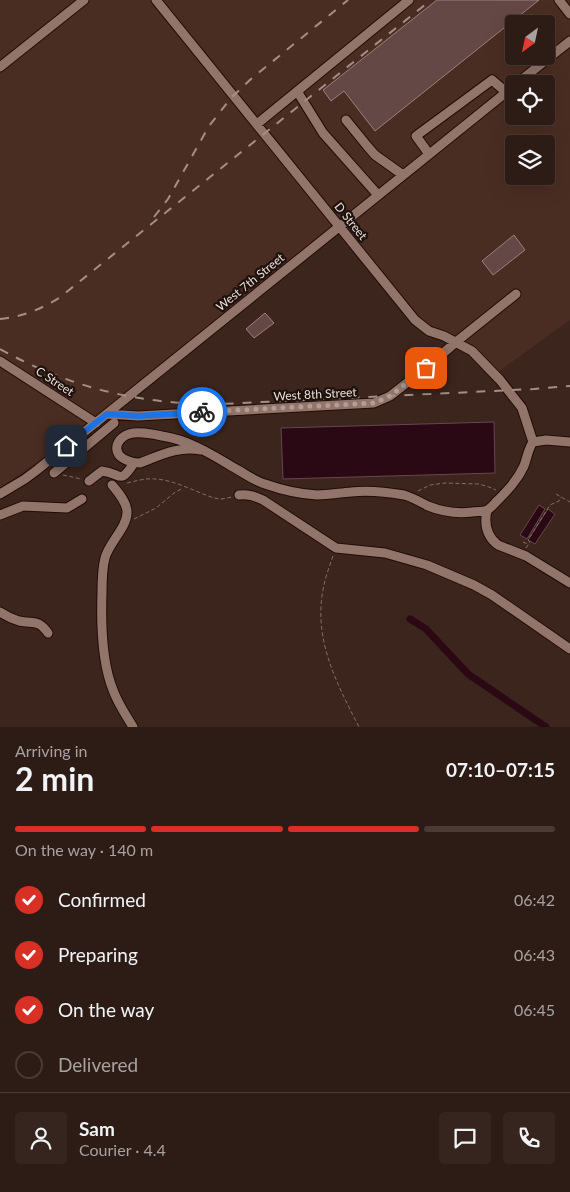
<!DOCTYPE html>
<html lang="en">
<head>
<meta charset="utf-8">
<style>
  :root { --surface:#2d1c15; --page:#35251e; --text:#f1f3f6; --muted:#a7a1a0; --line:#483a34; --accent:#d93025 }
  body { margin:0; font-family:Lato,sans-serif; background:var(--page); color:var(--text); height:100vh; display:flex; flex-direction:column; font-size:19px; white-space:nowrap }
  * { box-sizing:border-box; margin:0 }
  p { font-size:16px; color:var(--muted) }
  .icon { flex:none; width:28px; height:28px; fill:none; stroke:currentColor; stroke-width:2; stroke-linecap:round; stroke-linejoin:round }
  .map { position:relative; height:727px; overflow:hidden }
  .details { display:flex; flex-direction:column; background:var(--surface); flex:1 }
  .details>* { flex:none }
  .needle { width:32px; rotate:213deg }
  .fabs { position:absolute; left:505px; top:15px; display:grid; gap:10px }
  .fabs a { display:grid; place-items:center; width:50px; height:50px; border-radius:5px; background:var(--surface); box-shadow:0 5px 20px #0002,0 0 0 1px var(--line); font-size:25px }
  .pin { position:absolute; display:grid; place-items:center; width:42px; height:42px; color:#fff; margin:-21px; border-radius:10px; box-shadow:0 2px 8px #0006 }
  .courier { position:absolute; display:grid; place-items:center; width:50px; height:50px; margin:-25px; border:4px solid #1a73e8; border-radius:50%; background:#fff; color:#222; box-shadow:0 1px 6px #0007 }
  .summary em { font-style:normal; font-weight:700 }
  .summary div { display:flex; flex-direction:column-reverse }
  .summary { display:flex; align-items:center; justify-content:space-between; height:85px; padding:0 15px }
  h1 { font-size:32px; font-weight:700; line-height:38px }
  .bar { display:grid; grid-template-columns:repeat(4,1fr); gap:8px 5px; align-content:center; height:60px; padding:0 15px }
  .bar i { height:6px; border-radius:4px; background:var(--line) }
  .bar .on { background:var(--accent) }
  .bar p { grid-column:span 4 }
  .line { display:flex; align-items:center; gap:12px; padding:0 15px; border-top:1px solid var(--line) }
  .line div { flex:1 }
  .round { display:grid; place-items:center; flex:none; width:52px; height:52px; border-radius:5px; background:var(--page) }
  ol { padding:0 15px; list-style:none }
  li { display:flex; align-items:center; gap:15px; height:55px }
  li p { margin-inline-start:auto }
  li .icon { padding:5px; border-radius:50%; background:var(--accent); color:#fff; stroke-width:4 }
  li:last-child { color:var(--muted) }
  li i { width:28px; height:28px; border:2px solid var(--line); border-radius:50% }
  .map>svg:first-child { display:block }
  .built { fill:#4a2d22; fill-rule:evenodd }
  .water { fill:#2a0814; stroke:#65484f }
  .lines { fill:none; stroke-linecap:round; stroke-linejoin:round }
  .canal { stroke:#2a0814; stroke-width:7 }
  .building { fill:#644846; stroke:#9e7e7c }
  .minor-casing { stroke:#220d06; stroke-width:11 }
  .path { stroke:#826e66; stroke-width:1; stroke-dasharray:4 2.5; stroke-linecap:butt }
  .minor { stroke:#92756a; stroke-width:9 }
  .rail { stroke:#a38f88; stroke-width:2; stroke-dasharray:9 9; stroke-linecap:butt }
  .done { stroke:#b09d96; stroke-width:5; stroke-dasharray:0 9 }
  .route { stroke:#1a73e8; stroke-width:6 }
  .labels { text-anchor:middle; dominant-baseline:central; stroke-width:4.5; stroke-linejoin:round; paint-order:stroke }
  .street-label { font-size:12px; fill:#efded8; stroke:#1c110d }
</style>
</head>
<body>
<div class="map">
<svg width="570" height="727" viewBox="0 0 570 727">
  <rect width="100%" height="100%" fill="#3c251c"/>
  <path class="built" d="M0,0h570v320l-75,54 -39,-32 -35,-16 -82,-100 -243,196 -96,66zM514,24h32v32h-32zM514,84h32v32h-32zM514,144h32v32h-32z"/>
  <path class="water" d="M494,422l1,51 -212,6 -2,-51z
    M539,505l6,4 -18,30 -7,-4z
    M548,509l7,5 -20,30 -7,-4z"/>
  <g class="lines">
    <path class="canal" d="M410,619l16,10 42,45 78,53"/>
  </g>
  <path class="building" d="M437,0h102l-164,131 -31,-40 -13,10 -8,-11z
    M514,235l11,15 -32,25 -11,-14z
    M265,313l9,10 -20,15 -8,-9z"/>
  <g class="lines">
    <g class="minor-casing">
      <path id="minor" d="M156,0l259,320 14,11 15,5 28,15 28,29 22,28 11,34
        M559,0l11,14
        M0,67l84,-67
        M516,84l54,-43
        M297,91l26,42 55,62
        M346,120l22,27 7,8 28,20
        M257,124l152,-124
        M429,154l-13,-18 76,-56 14,12
        M0,361l96,62
        M107,414l31,2 236,-13 16,-7 36,-28 30,-26 60,-48
        M201,450c-23,-4 -40,5 -61,13 -7,0 -17,-3 -21,-8 -6,-9 1,-18 10,-21 9,-3 23,0 33,2 28,4 52,20 76,34 9,5 17,11 27,14 17,6 34,10 52,11 11,0 22,-2 34,-3 16,-2 36,0 53,3 8,2 16,7 24,11 15,6 28,8 44,6 5,-1 12,0 15,-2 3,-1 7,-6 9,-8 11,-11 21,-21 28,-36 3,-8 4,-17 9,-24l13,-2 24,2
        M54,473l60,-50
        M89,481l13,-10c20,2 17,15 32,-8
        M112,485c6,7 14,16 15,26 1,16 -18,31 -22,47 -3,11 -3,23 -3,35 -1,29 0,70 11,97 5,14 13,25 20,37
        M0,494l25,-15 12,-9 477,-384
        M239,495c9,-1 15,1 24,5l73,48 49,5 42,12 47,20 18,10 78,54
        M487,510c-3,14 -1,26 11,35l28,11 44,27
        M0,515l23,-9 44,2 15,-9
        M0,612c6,4 12,7 19,9 15,3 19,-2 29,12"/>
    </g>
    <path class="path" d="M63,475l18,4
      M127,483c9,-2 18,-5 27,-4 18,0 42,13 60,19l8,1 10,-2
      M418,491l12,-6 15,-2 34,1 10,3 7,3
      M556,494l14,8
      M134,519l22,-11 18,-15 9,-5
      M523,542l5,2
      M526,548l4,-6 -2,-2 22,-35 9,-4 2,-4
      M333,556c-3,9 -7,19 -9,29 -12,52 12,97 35,142"/>
    <use href="#minor" class="minor"/>
    <path class="rail" d="M154,217l14,-18 41,-73 22,-28 20,-19 97,-79
      M0,319c22,-2 41,-10 59,-21l372,-298
      M0,349c70,39 142,56 221,55l313,-15 36,-3"/>
  </g>
  <g class="lines">
    <path class="done" d="M202,412l172,-9 16,-7 36,-28"/>
    <path class="route" d="M66,446l41,-32 31,2 64,-4"/>
  </g>
  <g class="labels">
    <g class="street-label">
      <text transform="translate(351 221) rotate(51)">D Street</text>
      <text transform="translate(250 282) rotate(-39)">West 7th Street</text>
      <text transform="translate(55 381) rotate(33)">C Street</text>
      <text transform="translate(315 394) rotate(-3)">West 8th Street</text>
    </g>
  </g>
</svg>
<div class="fabs">
<a><svg class="needle" viewBox="-14 -14 28 28"><path d="M0-13l5 13h-10z" fill="#e53935"/><path d="M0 13l5-13h-10z" fill="#a7a1a0"/></svg></a>
<a><svg class="icon" aria-label="locate" viewBox="0 0 24 24"><circle cx="12" cy="12" r="6"/><path d="M12 2v4M12 18v4M2 12h4M18 12h4"/></svg></a>
<a><svg class="icon" aria-label="layers" viewBox="0 0 24 24"><path d="M12 4l9 5-9 5-9-5zM3 14l9 5 9-5"/></svg></a>
</div>
<div class="pin" style="left:426px;top:368px;background:#ea580c"><svg class="icon" aria-label="bag" viewBox="0 0 24 24"><path d="M5 8h14l-1 12H6zM9 8a3 3 0 0 1 6 0"/></svg></div>
<div class="pin" style="left:66px;top:446px;background:#1f2937"><svg class="icon" aria-label="home" viewBox="0 0 24 24"><path d="M3 11l9-7 9 7M6 9v11h12V9"/></svg></div>
<div class="courier" style="left:202px;top:412px"><svg class="icon" aria-label="bike" viewBox="0 0 24 24"><circle cx="6" cy="16" r="4"/><circle cx="18" cy="16" r="4"/><path d="M6 16l4-8h5l3 8M10 8l3 8H6M13 5h3"/></svg></div>
</div>
<section class="details">
<div class="summary"><div><h1>2 min</h1><p>Arriving in</p></div><em>07:10–07:15</em></div>
<div class="bar"><i class="on"></i><i class="on"></i><i class="on"></i><i></i><p>On the way · 140 m</p></div>
<ol>
<li><svg class="icon" aria-label="check" viewBox="0 0 24 24"><path d="M5 12l5 5 9-10"/></svg>Confirmed<p>06:42</p></li>
<li><svg class="icon" aria-label="check" viewBox="0 0 24 24"><path d="M5 12l5 5 9-10"/></svg>Preparing<p>06:43</p></li>
<li><svg class="icon" aria-label="check" viewBox="0 0 24 24"><path d="M5 12l5 5 9-10"/></svg>On the way<p>06:45</p></li>
<li><i></i>Delivered</li>
</ol>
<div class="line" style="height:90px"><a class="round"><svg class="icon" aria-label="person" viewBox="0 0 24 24"><circle cx="12" cy="8" r="4"/><path d="M4 21q1-7 8-7t8 7"/></svg></a><div><b>Sam</b><p>Courier · 4.4</p></div><a class="round"><svg class="icon" aria-label="chat" viewBox="0 0 24 24"><path d="M4 5h16v11H9l-5 4z"/></svg></a><a class="round"><svg class="icon" aria-label="phone" viewBox="0 0 24 24"><path d="M5 4h4l2 5-3 2q2 4 5 5l2-3 5 2v4C11 20 4 13 5 4z"/></svg></a></div>
</section>
</body>
</html>
